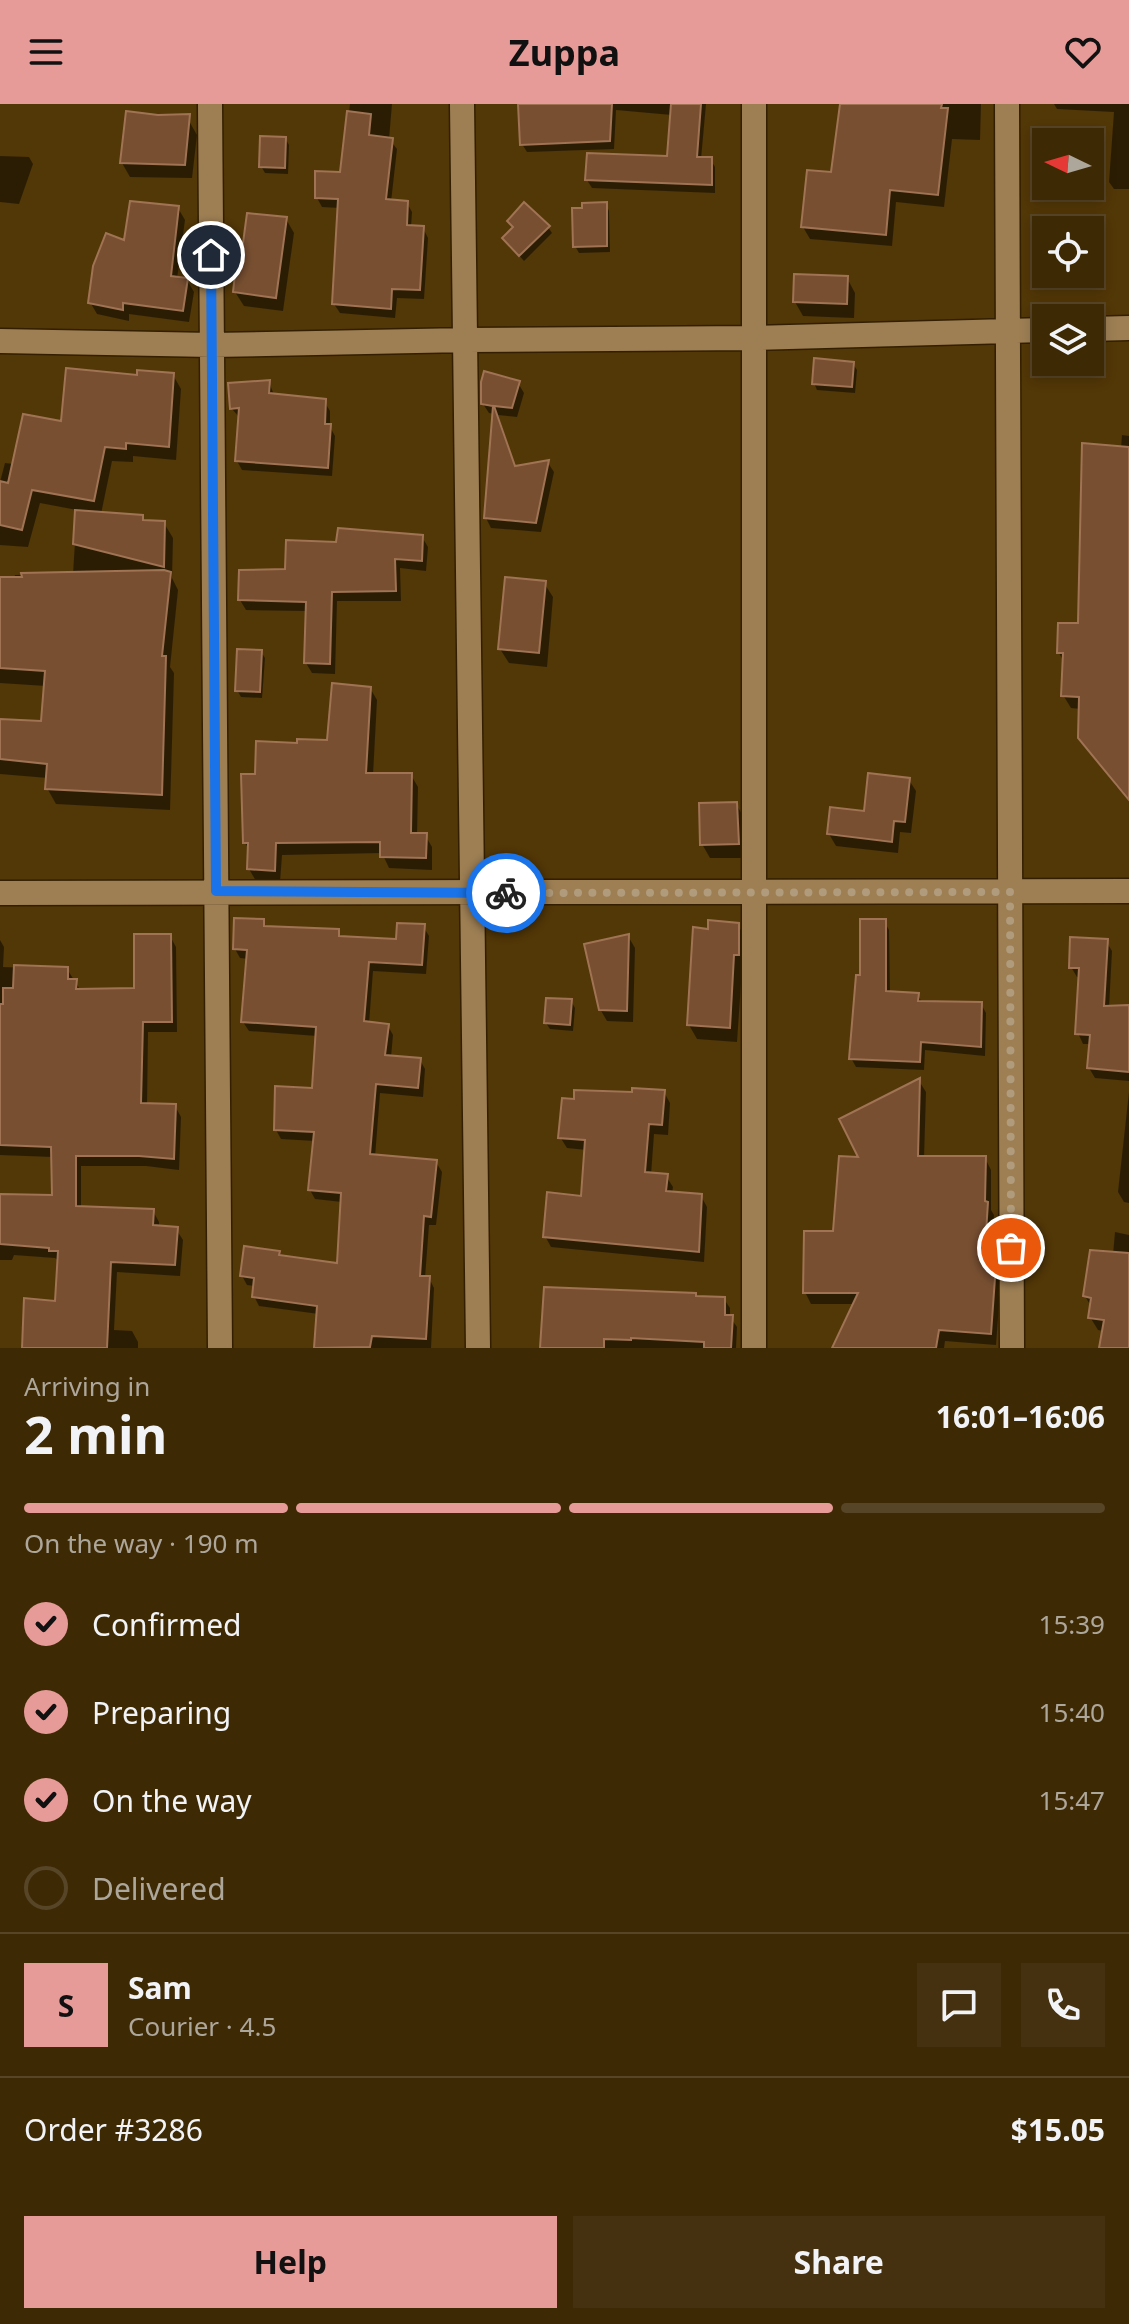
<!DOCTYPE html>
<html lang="en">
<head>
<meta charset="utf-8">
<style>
  :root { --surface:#3e2905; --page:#45310f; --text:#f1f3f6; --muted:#ada69a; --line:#574527; --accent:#e69b98 }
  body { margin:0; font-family:"Noto Sans",sans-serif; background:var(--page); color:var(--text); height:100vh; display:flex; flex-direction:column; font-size:30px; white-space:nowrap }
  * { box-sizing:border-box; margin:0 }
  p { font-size:26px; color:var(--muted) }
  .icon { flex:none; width:44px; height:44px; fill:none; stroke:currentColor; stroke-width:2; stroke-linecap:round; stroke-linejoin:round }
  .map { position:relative; height:1244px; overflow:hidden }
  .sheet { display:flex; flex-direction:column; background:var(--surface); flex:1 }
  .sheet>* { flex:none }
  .needle { width:52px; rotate:275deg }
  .controls { position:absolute; left:1032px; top:24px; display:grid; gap:16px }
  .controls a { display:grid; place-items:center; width:72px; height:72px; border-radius:0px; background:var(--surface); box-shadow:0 4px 12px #0003,0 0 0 2px var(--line); font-size:40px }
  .pin { position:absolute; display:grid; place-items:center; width:68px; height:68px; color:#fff; margin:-34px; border:4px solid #fff; border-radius:50%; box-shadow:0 2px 8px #0007 }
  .courier { position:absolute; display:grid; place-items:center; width:80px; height:80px; margin:-40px; border:6px solid #1a73e8; border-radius:50%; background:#fff; color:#222; box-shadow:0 2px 10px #0007 }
  .overview em { font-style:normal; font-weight:700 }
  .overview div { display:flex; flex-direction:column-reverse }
  .overview { display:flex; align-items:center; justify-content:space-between; height:136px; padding:0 24px }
  h1 { font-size:52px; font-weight:700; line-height:60px }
  .bar { display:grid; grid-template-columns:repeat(4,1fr); gap:12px 8px; align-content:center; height:96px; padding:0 24px }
  .bar i { height:10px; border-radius:6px; background:var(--line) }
  .bar .selected { background:var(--accent) }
  .bar p { grid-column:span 4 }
  .line { display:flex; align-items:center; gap:20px; padding:0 24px; border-top:2px solid var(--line) }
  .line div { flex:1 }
  .round { display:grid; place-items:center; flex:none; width:84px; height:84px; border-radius:0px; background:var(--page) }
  ol { padding:0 24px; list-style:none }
  li { display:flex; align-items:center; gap:24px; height:88px }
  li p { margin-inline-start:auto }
  li .icon { padding:8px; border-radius:50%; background:var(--accent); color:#111; stroke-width:4 }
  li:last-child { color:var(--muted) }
  li i { width:44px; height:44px; border:4px solid var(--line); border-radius:50% }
  .primary-button { display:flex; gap:16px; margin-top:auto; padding:16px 24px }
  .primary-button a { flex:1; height:92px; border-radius:0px; background:var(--accent); color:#111; font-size:32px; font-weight:700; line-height:92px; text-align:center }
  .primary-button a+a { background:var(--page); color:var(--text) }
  header { display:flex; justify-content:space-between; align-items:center; height:104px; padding:0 24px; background:var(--accent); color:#111; font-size:36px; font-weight:700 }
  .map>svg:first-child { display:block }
  .shadow { fill:#0007 }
  .building { fill:#784f31; stroke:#9f7354; stroke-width:2 }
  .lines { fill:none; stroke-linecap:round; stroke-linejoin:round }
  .street-casing { stroke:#331f00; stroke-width:27 }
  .street { stroke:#9e7f54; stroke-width:24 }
  .done { stroke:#b09c7d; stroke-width:8; stroke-dasharray:0 14.4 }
  .route { stroke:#1a73e8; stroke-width:10 }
</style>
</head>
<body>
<header><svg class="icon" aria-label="menu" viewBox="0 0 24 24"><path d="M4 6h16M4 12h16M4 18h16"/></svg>Zuppa<svg class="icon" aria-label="heart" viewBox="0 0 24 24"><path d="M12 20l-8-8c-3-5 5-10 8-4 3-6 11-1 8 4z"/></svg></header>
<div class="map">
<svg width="1129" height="1244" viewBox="0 0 1129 1244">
  <rect width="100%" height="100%" fill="#523707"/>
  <path class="shadow" d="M350,0h42l-3,35 8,10 -6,53 16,1 5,9 -1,15 12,1 5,10 -4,61 -27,-1 -2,20 -55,-5 -6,-9 6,-96 -18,-1 -5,-9 25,-24z
    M526,0h180l-5,55h9l5,8v26l-123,-5 -5,-8 82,-22 3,-43 -56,-5 -2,39 -87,3 -5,-8z
    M842,0h139l-1,36 -28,-1 -8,68 -48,-5 -4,44 -82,-7 -7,-12 30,-52z
    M1054,0h75v85h-15l-5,-7 5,-70 -57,-3z
    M189,17l8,14 -5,43 -62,-1 -8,-14z
    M285,34l4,7 -1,29 -23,-1 -4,-7z
    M0,52l29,1 4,7 -14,40 -19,-2z
    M606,100l3,7 1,41 -31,1 -4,-7 9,-36z
    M178,104l7,12 -8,59 10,1 7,12 -5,30 -60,-8v7l-32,-7 -7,-12z
    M286,115l8,14 -11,78 -39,-5 -9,-14 8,-32z
    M509,117l39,6 4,6 -28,28 -15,-17 5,-15z
    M847,174l8,15 -1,25 -51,-2 -8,-14z
    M853,260l4,6 -2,23 -38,-3 -3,-7z
    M173,271l8,14 -5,71 -43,-4v6l-21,-1 -11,53 41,3 3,5 19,1 9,15 -1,40 6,12 -8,77 4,6 -4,137 -114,-6 -9,-16 1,-10 -48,-4v-53l43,2 3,-37 -46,-3v-104h14l1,-4 58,-1 4,-64 -37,-7 -12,44 -28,-2v-63l5,-19 9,1 49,-40 76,-47z
    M269,278l5,13 50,6 6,10v16l5,9 -3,40 -90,-6 -5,-9 3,-43 -8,-9z
    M518,279l6,10 -7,24 -19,-2 18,53 32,-5 6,9 -13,60 -50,-4 -5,-10 9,-104 -6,-1 -6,-9z
    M1122,331l7,1v352l-12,-1 -37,-49 1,-29 -10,-1 -8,-13 1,-33 -5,-9 21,-28 41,-177z
    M422,433l6,10 -2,24 -26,-3 1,33h-64l-2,73 -23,-1 -6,-10 1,-52 -61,-1 -6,-10 98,-56z
    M544,479l9,14 -6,70 -38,-4 -9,-14z
    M261,548l4,6 -3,40 -21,-1 -4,-7z
    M370,584l7,12 -4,75h38l7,12 -1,48h8l7,12v23l-43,-2 -7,-15 -100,2 -2,27 -24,-1 -7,-12 1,-18 -5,-8 12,-67 42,-31 30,-3z
    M909,676l7,11 -5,42 -11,-1 -2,21 -62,-7 -7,-12 37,-20z
    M736,700l9,15 1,39h-36l-8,-14z
    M263,817l4,7 71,3 4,7 56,3 25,-15 6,10 -3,38 -53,-3 -4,53 19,2 5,9 -2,22 29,3 5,9 -2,28 -43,-4 -5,64 61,5 6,10 -6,53h-7l-4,53h4l5,10 -3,60h-114l2,-34 -60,-8 -5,-10 1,-10 -8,-1 -5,-9 37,-24 3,6 56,7 4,-63 -27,-3 -5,-9 5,-49 -34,-2 -5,-9 38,-40 3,-54 -68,-5 -6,-9 6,-63 -9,-1 -5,-9z
    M884,817l5,9 1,63 28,2 4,8 59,1 5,9 -1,43 -60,-6 -1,20 -68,-3 -5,-9 11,-81z
    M738,821l8,14v30h-4l-5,73 -40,-3 -8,-14 21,-94z
    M170,832l6,11 1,85h-29l-1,73 28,1 6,11 -2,53 -33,-4h-65v42l72,3 6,11v6l17,1 7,11 -3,36 -63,-4 -3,58 18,1 6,11v6h-117l5,-48 31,3 2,-42 -4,-3 -41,-3 -2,5h-12v-64l54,1 -1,-40 -53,-2v-215l4,7 -1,20 64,2 14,22 55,-1z
    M628,832l7,12 -2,74 -26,-1 -7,-12z
    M1106,837l6,10 -3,57 20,-1v74l-34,-3 -6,-10 2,-24h-8l-5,-11 2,-55 -3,-1 -6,-10z
    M571,897l4,7 -2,23 -23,-2 -4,-6z
    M919,977l7,11 -2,66h61l6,12v40l3,5 -3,37h4l7,11 -6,82 -51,-4 -1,7h-110l21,-44h-44l-6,-12 30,-59 27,-74z
    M664,988l6,11 -2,32 -14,-1 -3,41 15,1 7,11 -1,7 29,2 6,11 -3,55 -153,-15 -6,-11 38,-38 4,-48 -20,-2 -7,-11 74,-43z
    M1129,988v111l-5,-1 -6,-10z
    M1115,1128l14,3v113h-28l3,-17 -6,-1 -8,-13 2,-9 -7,-12 28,-41z
    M697,1194l27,1 6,9v9l7,10 -1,21h-194z"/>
  <path class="building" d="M518,0h94l-2,37 -90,4z
    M671,0h30l-4,53h15v28l-127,-5 2,-27 80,3z
    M840,0h102l-1,4h7l-10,87 -48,-5 -4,45 -85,-8 6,-57 24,2z
    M126,7l32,4 32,-1 -5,51 -65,-2z
    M347,7l24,3 -2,21 24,3 -7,61 22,2 -1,24 17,1 -4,64 -28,-1 -1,20 -59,-5 6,-105 -23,-1v-27l25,1z
    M260,32l26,1 -1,31 -26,-1z
    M130,97l49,5 -8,70 17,2 -5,33 -60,-8v7l-35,-7 5,-37 13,-33 18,7z
    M524,98l26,24 -31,30 -17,-18 11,-11 -6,-6z
    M607,98v44l-34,1 -1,-39h10v-5z
    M247,109l40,4 -11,81 -43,-6 4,-35 4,1z
    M794,170l54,2 -1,28 -54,-2z
    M814,254l40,4 -2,25 -40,-3z
    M66,264l71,7v-5l37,3 -5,74 -43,-4v6l-21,-2 -11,54 -62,-11 -10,40 -22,-5v-44l8,2 15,-69 38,7z
    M484,267l36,10 -8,27 -18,-2 21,60 34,-6 -13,63 -52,-5 9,-112 -12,-2v-22z
    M270,276l-1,13 57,6 -1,25h6l-3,44 -93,-7 4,-53 -9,1 -2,-26z
    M1082,339l47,4v353l-51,-62 1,-41 -18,-1 2,-43h-6l1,-30h20z
    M75,406l68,5v5l22,1 -1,46 -91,-23z
    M338,424l85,7 -1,26 -27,-2 1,32 -64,1 -2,72 -26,-1 2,-61 -68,-2 1,-30 46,-1 1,-29 50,2z
    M164,466l7,2 -9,84h4l-4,139 -117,-6 2,-25 -47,-5v-40l41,2 4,-50 -45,-3v-91h22l-1,-4z
    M505,473l41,4 -7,72 -41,-4z
    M237,545l25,1 -2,42 -25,-1z
    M332,579l39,4 -5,86h46l-1,60h16l-1,25 -46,-1v-15l-104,1 -1,28 -28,-2 1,-26h-5l-2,-69h14l1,-33 41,2v-4l30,1z
    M868,669l42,5 -5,44 -11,-1 -2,21 -65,-8 3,-27 34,4z
    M737,698l2,42 -39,1 -1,-42z
    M234,814l30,1v7l75,3v7l57,3 1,-16 28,1 -3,41 -53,-3 -5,59 25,3 -4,31 36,3 -3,30 -42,-4 -6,70 67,6 -6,57 -7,-1 -4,60h10l-4,63 -54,-3 -2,11 -56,1 3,-42 -65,-9 2,-19 -14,-2 4,-30 36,5 -1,4 58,8 4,-70 -33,-3 6,-58 -40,-2 1,-44 37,2 4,-61 -75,-5 6,-72 -14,-1z
    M860,815h26v72l33,2 -1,8 64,1 -1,45 -60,-5 -1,20 -71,-3 7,-84h4z
    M708,816l31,3v32h-5l-4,73 -43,-3 6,-98 15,2z
    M134,830h37l1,88h-29l-2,81 35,1 -2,55 -35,-3h-63v50l78,3 -1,16 25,2 -3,38 -64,-3 -4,86h-85l2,-50 31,3 3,-50h-9v-3l-49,-4v-50l52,1 -1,-48 -51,-2v-141h3v-16h10l1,-23 54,2v12h9l-1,10 58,-1z
    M629,830l-2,77 -28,-1 -15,-66z
    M1070,833l38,2 -4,67 25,-1v67l-42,-4 3,-33 -15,-1 4,-66h-10z
    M546,894l26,1 -2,26 -26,-2z
    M920,974l-2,78h68l-1,45 3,1 -3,47 12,1 -6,84 -52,-4 -3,18h-104l26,-55h-55l1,-62h29l6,-75 19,1 -19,-38z
    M632,984l33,2 -3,35 -13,-1 -4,48 23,2 -2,17 36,3 -3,58 -156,-15 4,-45 34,4 4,-56 -27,-2 4,-40 12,1v-9l58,2z
    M1090,1146l39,3v95h-30l5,-28 -16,-2 3,-20 -8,-2z
    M544,1183l152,6v3l29,1v18h8l-2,33h-27v-6l-73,-4v2l-27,-1v9h-64z"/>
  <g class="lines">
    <g class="street-casing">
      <path id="street" d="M210,0l10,1244
        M462,0l16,1244
        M1007,0l5,1244
        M1090,225l39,-1
        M0,237l212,4 254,-5 287,-2 293,-8
        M0,789l1129,-2
        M754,1244v-1244"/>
    </g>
    <use href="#street" class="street"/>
  </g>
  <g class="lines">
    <path class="done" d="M506,789l504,-1 1,356"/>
    <path class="route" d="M211,151l5,636 290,2"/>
  </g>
</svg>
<div class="controls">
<a><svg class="needle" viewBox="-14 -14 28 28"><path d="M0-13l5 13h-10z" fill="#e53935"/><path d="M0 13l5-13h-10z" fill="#ada69a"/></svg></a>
<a><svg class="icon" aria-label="locate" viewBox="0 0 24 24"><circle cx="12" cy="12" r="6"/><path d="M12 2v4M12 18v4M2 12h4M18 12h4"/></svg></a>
<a><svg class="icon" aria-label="layers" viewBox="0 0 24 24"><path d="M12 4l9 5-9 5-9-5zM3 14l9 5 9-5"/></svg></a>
</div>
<div class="pin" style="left:1011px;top:1144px;background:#ea580c"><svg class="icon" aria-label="bag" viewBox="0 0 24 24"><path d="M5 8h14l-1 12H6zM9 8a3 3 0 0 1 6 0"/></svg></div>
<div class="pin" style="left:211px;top:151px;background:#1f2937"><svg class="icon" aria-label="home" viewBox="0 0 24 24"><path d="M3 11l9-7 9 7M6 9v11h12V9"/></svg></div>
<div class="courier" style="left:506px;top:789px"><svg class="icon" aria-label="bike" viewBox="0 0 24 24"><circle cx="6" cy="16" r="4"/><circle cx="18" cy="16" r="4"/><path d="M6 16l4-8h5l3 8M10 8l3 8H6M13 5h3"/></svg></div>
</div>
<section class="sheet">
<div class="overview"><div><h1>2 min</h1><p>Arriving in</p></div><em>16:01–16:06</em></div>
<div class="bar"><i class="selected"></i><i class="selected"></i><i class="selected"></i><i></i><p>On the way · 190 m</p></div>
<ol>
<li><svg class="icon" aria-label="check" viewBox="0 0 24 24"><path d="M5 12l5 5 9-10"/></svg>Confirmed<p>15:39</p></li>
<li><svg class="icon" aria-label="check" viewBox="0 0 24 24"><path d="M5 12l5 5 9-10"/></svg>Preparing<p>15:40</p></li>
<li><svg class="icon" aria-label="check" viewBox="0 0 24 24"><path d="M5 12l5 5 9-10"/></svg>On the way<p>15:47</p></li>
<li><i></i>Delivered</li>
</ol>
<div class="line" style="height:144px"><b class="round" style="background:var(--accent);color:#111">S</b><div><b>Sam</b><p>Courier · 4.5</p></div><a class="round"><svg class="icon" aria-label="chat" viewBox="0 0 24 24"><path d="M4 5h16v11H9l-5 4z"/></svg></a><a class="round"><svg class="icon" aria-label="phone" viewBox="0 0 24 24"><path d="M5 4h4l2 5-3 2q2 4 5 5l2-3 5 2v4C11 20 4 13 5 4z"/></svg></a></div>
<div class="line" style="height:104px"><div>Order #3286</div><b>$15.05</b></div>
<div class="primary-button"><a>Help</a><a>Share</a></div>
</section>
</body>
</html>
